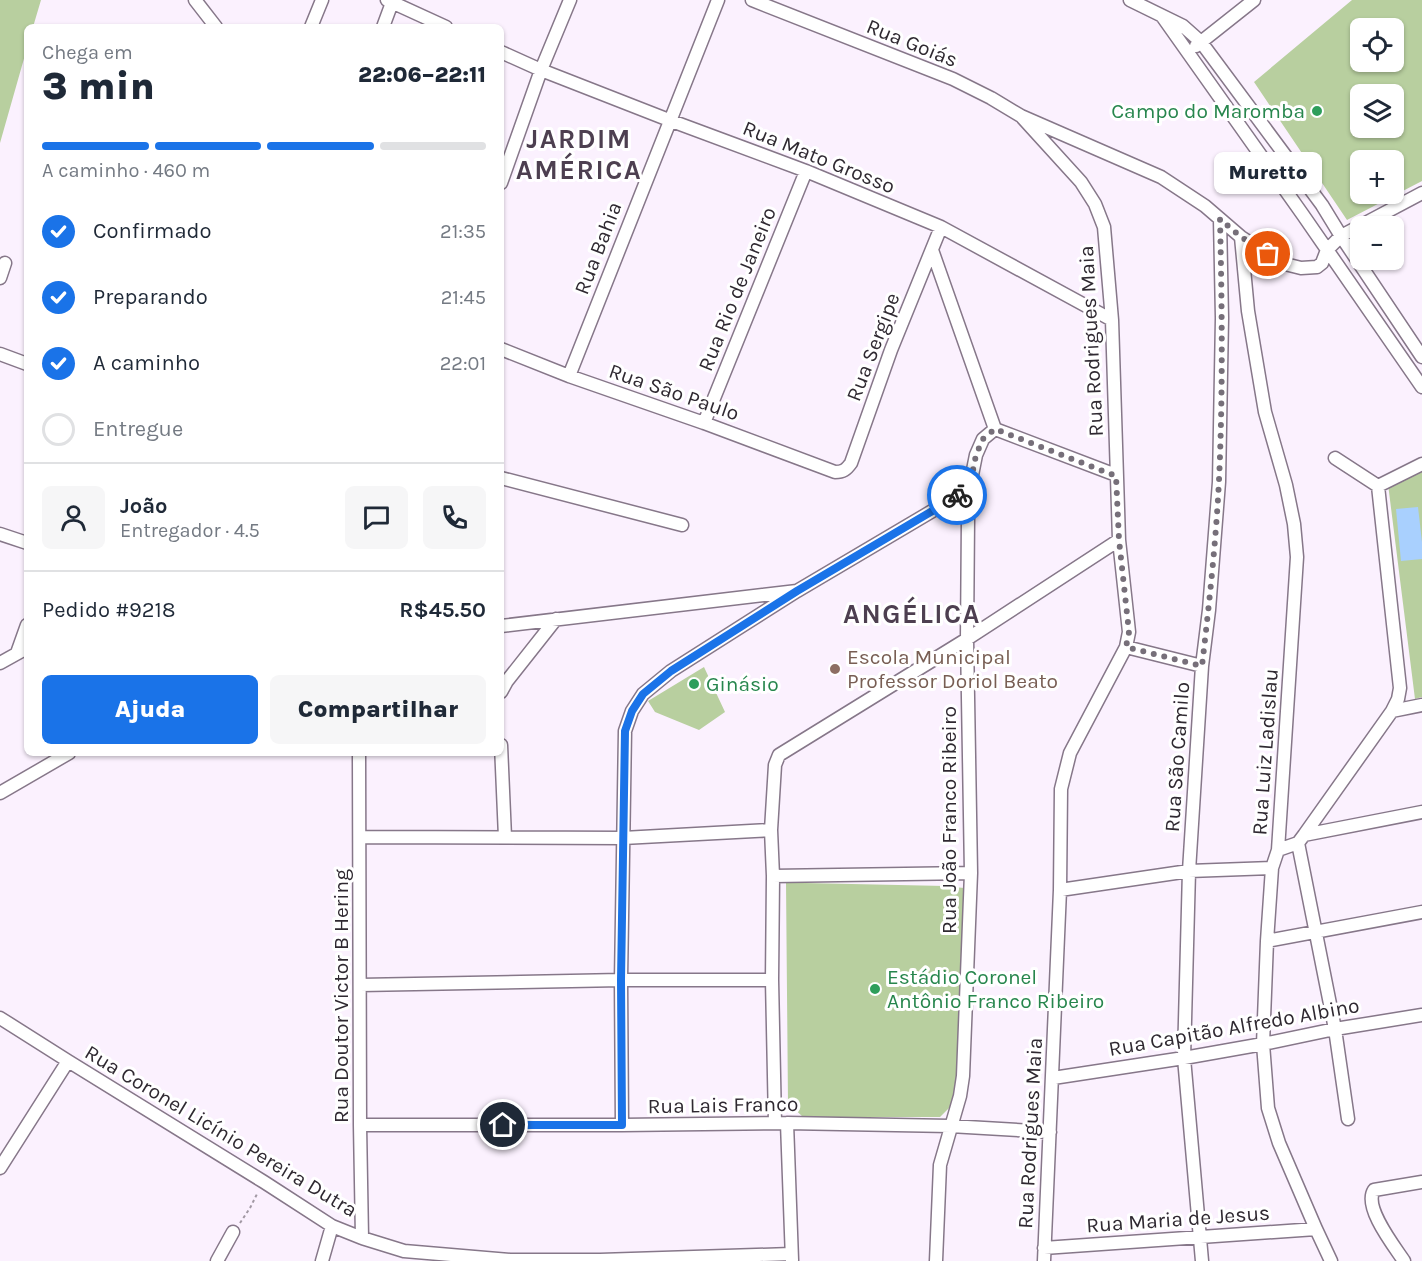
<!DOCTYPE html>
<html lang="pt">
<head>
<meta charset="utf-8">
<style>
  :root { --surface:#fff; --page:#f6f6f7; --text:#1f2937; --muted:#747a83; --line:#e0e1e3; --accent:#1a73e8 }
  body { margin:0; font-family:Karla,sans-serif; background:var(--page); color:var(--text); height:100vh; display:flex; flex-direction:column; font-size:22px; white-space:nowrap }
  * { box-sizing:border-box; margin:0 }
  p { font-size:20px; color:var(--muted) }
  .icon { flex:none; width:33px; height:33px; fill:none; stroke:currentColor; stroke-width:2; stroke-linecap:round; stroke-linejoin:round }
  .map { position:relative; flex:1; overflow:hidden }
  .drawer { position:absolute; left:24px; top:24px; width:480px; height:732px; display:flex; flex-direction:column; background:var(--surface); border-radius:9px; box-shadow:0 2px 4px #0004 }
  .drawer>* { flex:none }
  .controls { position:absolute; left:1350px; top:18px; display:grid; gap:12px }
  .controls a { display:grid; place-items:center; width:54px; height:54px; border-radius:9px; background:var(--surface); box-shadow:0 2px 4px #0004; font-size:30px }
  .pin { position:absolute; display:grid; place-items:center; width:51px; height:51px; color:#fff; margin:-26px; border:3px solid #fff; border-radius:50%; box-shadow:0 2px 6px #0007 }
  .courier { position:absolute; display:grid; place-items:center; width:60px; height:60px; margin:-30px; border:4px solid #1a73e8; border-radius:50%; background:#fff; color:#222; box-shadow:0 2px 8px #0007 }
  .bubble { position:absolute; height:42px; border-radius:9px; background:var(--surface); box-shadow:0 2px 4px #0004; font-size:20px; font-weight:800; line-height:42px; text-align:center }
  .summary em { font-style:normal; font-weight:800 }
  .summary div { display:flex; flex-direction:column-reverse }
  .summary { display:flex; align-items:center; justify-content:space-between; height:102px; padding:0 18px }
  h1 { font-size:39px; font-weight:800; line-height:45px }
  .bar { display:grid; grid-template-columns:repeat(4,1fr); gap:9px 6px; align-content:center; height:72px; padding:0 18px }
  .bar i { height:8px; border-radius:4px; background:var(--line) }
  .bar .on { background:var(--accent) }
  .bar p { grid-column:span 4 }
  .line { display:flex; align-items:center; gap:15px; padding:0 18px; border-top:2px solid var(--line) }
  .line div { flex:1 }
  .round { display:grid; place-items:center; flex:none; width:63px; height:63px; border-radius:9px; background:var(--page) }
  ol { padding:0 18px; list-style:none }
  li { display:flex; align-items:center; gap:18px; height:66px }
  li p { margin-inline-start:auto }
  li .icon { padding:6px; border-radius:50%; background:var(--accent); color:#fff; stroke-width:4 }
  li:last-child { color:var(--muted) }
  li i { width:33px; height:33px; border:3px solid var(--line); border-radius:50% }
  .cta { display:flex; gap:12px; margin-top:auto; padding:12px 18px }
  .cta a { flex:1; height:69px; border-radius:9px; background:var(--accent); color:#fff; font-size:24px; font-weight:800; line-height:69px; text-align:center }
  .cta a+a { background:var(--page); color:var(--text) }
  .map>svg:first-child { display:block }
  .green { fill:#b8cf9f; fill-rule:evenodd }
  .water { fill:#a9d0fe }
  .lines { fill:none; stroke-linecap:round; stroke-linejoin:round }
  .street-casing { stroke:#867789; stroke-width:15 }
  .path { stroke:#a198a3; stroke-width:2; stroke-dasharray:3 3; stroke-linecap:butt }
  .street { stroke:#fff; stroke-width:12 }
  .done { stroke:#766f79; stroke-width:6; stroke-dasharray:0 10.8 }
  .route { stroke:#1a73e8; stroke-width:8 }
  .leisure-dot { fill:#2e9e5b; stroke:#fff; stroke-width:2 }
  .education-dot { fill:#8d6e63; stroke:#fff; stroke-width:2 }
  .labels { text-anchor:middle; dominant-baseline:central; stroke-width:6; stroke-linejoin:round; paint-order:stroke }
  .street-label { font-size:21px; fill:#2f2931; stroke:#fff }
  .leisure-label { font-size:21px; fill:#27864d; stroke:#fff; text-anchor:start }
  .education-label { font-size:21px; fill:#785e54; stroke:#fff; text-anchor:start }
  .district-label { font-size:27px; font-weight:bold; letter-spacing:1.5px; fill:#4d3f50; stroke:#fff }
</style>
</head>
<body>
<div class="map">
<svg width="1422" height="1261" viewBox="0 0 1422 1261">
  <rect width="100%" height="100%" fill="#fbf1fe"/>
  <path class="green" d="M0,0h41l-8,27h-6v21l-27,95z
    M1352,0h70v181l-75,39 -93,-138zM1394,28v34h-34v-34zM1394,94v34h-34v-34zM1360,160h34v34h-34z
    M1422,470v227l-7,2 -27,-215z
    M704,667l21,45 -26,18 -44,-18 -7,-11z
    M786,882l19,1 140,3 19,2 -3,181 -6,33 -15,15h-137l-15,-14z"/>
  <path class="water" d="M1418,507l4,35v17l-21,2 -5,-52z"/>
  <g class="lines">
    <g class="street-casing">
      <path id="street" d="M195,0l21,27
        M387,0l59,27
        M752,0l201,79 38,19 30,18 140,61 44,29 36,31 40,26 20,5 16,-1 5,-4 5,-13 14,-14 81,-43
        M1130,0l53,26 18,16 121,163 19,31 81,121
        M1162,16l141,199 119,172
        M311,27l11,-27
        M383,27l10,-27
        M1196,46l58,-46
        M501,52l40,18 128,50 137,51 135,56 171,93
        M1021,116l60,66 14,22 9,23 8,93 7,220 10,92 -3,15 -56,106 -9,36 -1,101 -16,371
        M501,183l40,-113 29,-70
        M1241,237l7,74 17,101 21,73 8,39 3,33 -19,293 -6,18 -5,73 -4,103 5,64 11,35 37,86 15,32
        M932,250l63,179 -12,10 -7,16 -6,30 -2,33 -1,121 4,234 -8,203 -3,20 -20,69 -4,96
        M0,278l5,-15
        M501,349l68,27 135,47 131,49c8,0 11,-2 16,-9l40,-113 50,-123
        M0,354l27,10
        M569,376l149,-376
        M704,423l102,-252
        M995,429l121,46
        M501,478l181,47
        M1378,486l44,-22
        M939,507l29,11
        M0,534l27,9
        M501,626l296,-35 142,-84 31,-22
        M1126,647l76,19
        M17,653l10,-28
        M0,663l27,-15
        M501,692l6,-11 49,-62
        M1392,711l30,-6
        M501,745l4,92
        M359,753l1,372 2,113
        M0,793l69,-40
        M1304,835l118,-23
        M360,837l263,1 148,-8
        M1298,843l37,186 13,90
        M1278,850l20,-7 6,-8 88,-124 6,-12 2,-11 -22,-202 -43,-28
        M773,876l198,-3
        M1060,890l129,-19 83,-3
        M1267,941l155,-29
        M360,985l261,-5h151
        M0,1018l68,43 196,121 68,44 30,12 42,13 106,9h90l191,-6
        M1053,1078l131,-20 79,-14 72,-15 87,-14
        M775,1123l-3,-143 1,-104 -2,-46 4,-65 4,-10 188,-116 152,-99
        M787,1123l5,137
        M360,1125h262l165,-2 163,3 100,6
        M622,1125l-1,-145 4,-249 7,-20 11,-17 28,-23 126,-80
        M0,1168l68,-107
        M1044,1248l272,-19
        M217,1261l16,-29
        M322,1261l10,-35
        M1202,1261l-18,-203 5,-187 13,-205 7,-56 10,-128 3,-164 -2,-99
        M1404,1261c-10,-15 -41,-54 -30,-71l48,-8"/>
    </g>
    <path class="path" d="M240,1223l10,-15 7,-14"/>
    <use href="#street" class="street"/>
  </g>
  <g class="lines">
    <path class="done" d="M957,495l13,-10 6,-30 7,-16 12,-10 121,47 3,64 10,92 -3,15 76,19c7,-61 14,-124 17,-186 4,-87 3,-174 1,-261l21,18 27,17"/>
    <path class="route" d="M503,1125h119l-1,-145 4,-249 7,-20 11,-17 28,-23 126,-80 142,-84 18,-12"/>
  </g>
  <g class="leisure-dot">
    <circle cx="1317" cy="111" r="6"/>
    <circle cx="694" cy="684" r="6"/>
    <circle cx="875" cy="989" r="6"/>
  </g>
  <circle class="education-dot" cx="835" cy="669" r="6"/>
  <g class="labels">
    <g class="street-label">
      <text transform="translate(912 43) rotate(22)">Rua Goiás</text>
      <text transform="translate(819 157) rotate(22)">Rua Mato Grosso</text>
      <text transform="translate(598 248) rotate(-69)">Rua Bahia</text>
      <text transform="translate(737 289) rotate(-68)">Rua Rio de Janeiro</text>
      <text transform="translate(1091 341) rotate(-93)">Rua Rodrigues Maia</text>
      <text transform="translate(873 347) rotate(-69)">Rua Sergipe</text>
      <text transform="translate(674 392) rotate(19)">Rua São Paulo</text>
      <text transform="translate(1265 752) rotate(-86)">Rua Luiz Ladislau</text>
      <text transform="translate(1177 757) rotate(-86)">Rua São Camilo</text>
      <text transform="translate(949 820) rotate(-90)">Rua João Franco Ribeiro</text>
      <text transform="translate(341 996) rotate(-90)">Rua Doutor Victor B Hering</text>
      <text transform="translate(1234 1027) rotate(-10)">Rua Capitão Alfredo Albino</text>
      <text transform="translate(723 1105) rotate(-1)">Rua Lais Franco</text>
      <text transform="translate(221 1131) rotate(31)">Rua Coronel Licínio Pereira Dutra</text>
      <text transform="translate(1030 1133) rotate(-87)">Rua Rodrigues Maia</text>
      <text transform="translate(1178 1219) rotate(-4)">Rua Maria de Jesus</text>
    </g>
    <g class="leisure-label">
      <text x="1305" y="111" text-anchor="end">Campo do Maromba</text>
      <text x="706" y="684">Ginásio</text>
      <text x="887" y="977">Estádio Coronel<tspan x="887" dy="24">Antônio Franco Ribeiro</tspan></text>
    </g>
    <g class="education-label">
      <text x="847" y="657">Escola Municipal<tspan x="847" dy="24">Professor Doriol Beato</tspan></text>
    </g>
    <g class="district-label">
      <text x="579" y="139">JARDIM<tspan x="579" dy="31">AMÉRICA</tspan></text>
      <text x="912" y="614">ANGÉLICA</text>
    </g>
  </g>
</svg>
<div class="controls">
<a><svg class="icon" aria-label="locate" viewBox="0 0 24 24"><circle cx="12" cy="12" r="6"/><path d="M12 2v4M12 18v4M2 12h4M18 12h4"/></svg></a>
<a><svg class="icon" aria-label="layers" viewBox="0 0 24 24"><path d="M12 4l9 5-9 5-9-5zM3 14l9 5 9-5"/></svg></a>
<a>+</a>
<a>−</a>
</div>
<div class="pin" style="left:1268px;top:254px;background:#ea580c"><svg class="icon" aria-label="bag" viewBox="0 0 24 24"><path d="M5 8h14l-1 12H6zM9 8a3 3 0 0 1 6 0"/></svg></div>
<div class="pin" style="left:503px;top:1125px;background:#1f2937"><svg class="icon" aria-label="home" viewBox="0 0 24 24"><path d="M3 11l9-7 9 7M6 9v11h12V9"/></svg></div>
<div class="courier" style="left:957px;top:495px"><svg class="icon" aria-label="bike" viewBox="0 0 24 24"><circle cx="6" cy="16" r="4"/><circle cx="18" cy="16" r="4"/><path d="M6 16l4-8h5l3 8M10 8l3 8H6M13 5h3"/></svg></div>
<div class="bubble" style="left:1214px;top:152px;width:108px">Muretto</div>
<section class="drawer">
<div class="summary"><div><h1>3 min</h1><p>Chega em</p></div><em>22:06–22:11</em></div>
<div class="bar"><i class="on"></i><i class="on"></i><i class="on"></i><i></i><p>A caminho · 460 m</p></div>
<ol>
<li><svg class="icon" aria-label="check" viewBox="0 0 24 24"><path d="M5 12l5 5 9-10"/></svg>Confirmado<p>21:35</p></li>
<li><svg class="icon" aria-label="check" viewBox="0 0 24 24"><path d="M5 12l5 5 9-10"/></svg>Preparando<p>21:45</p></li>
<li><svg class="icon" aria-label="check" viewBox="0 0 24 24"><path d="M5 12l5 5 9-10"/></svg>A caminho<p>22:01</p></li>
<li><i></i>Entregue</li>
</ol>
<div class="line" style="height:108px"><a class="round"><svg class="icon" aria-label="person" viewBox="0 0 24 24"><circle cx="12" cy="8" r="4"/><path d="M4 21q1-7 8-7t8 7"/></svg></a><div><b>João</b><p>Entregador · 4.5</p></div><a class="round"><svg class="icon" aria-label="chat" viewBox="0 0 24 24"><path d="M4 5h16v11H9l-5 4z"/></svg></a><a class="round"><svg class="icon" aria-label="phone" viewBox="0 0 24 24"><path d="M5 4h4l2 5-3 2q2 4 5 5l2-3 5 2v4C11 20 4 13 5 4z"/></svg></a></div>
<div class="line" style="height:78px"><div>Pedido #9218</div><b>R$45.50</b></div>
<div class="cta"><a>Ajuda</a><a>Compartilhar</a></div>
</section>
</div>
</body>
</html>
